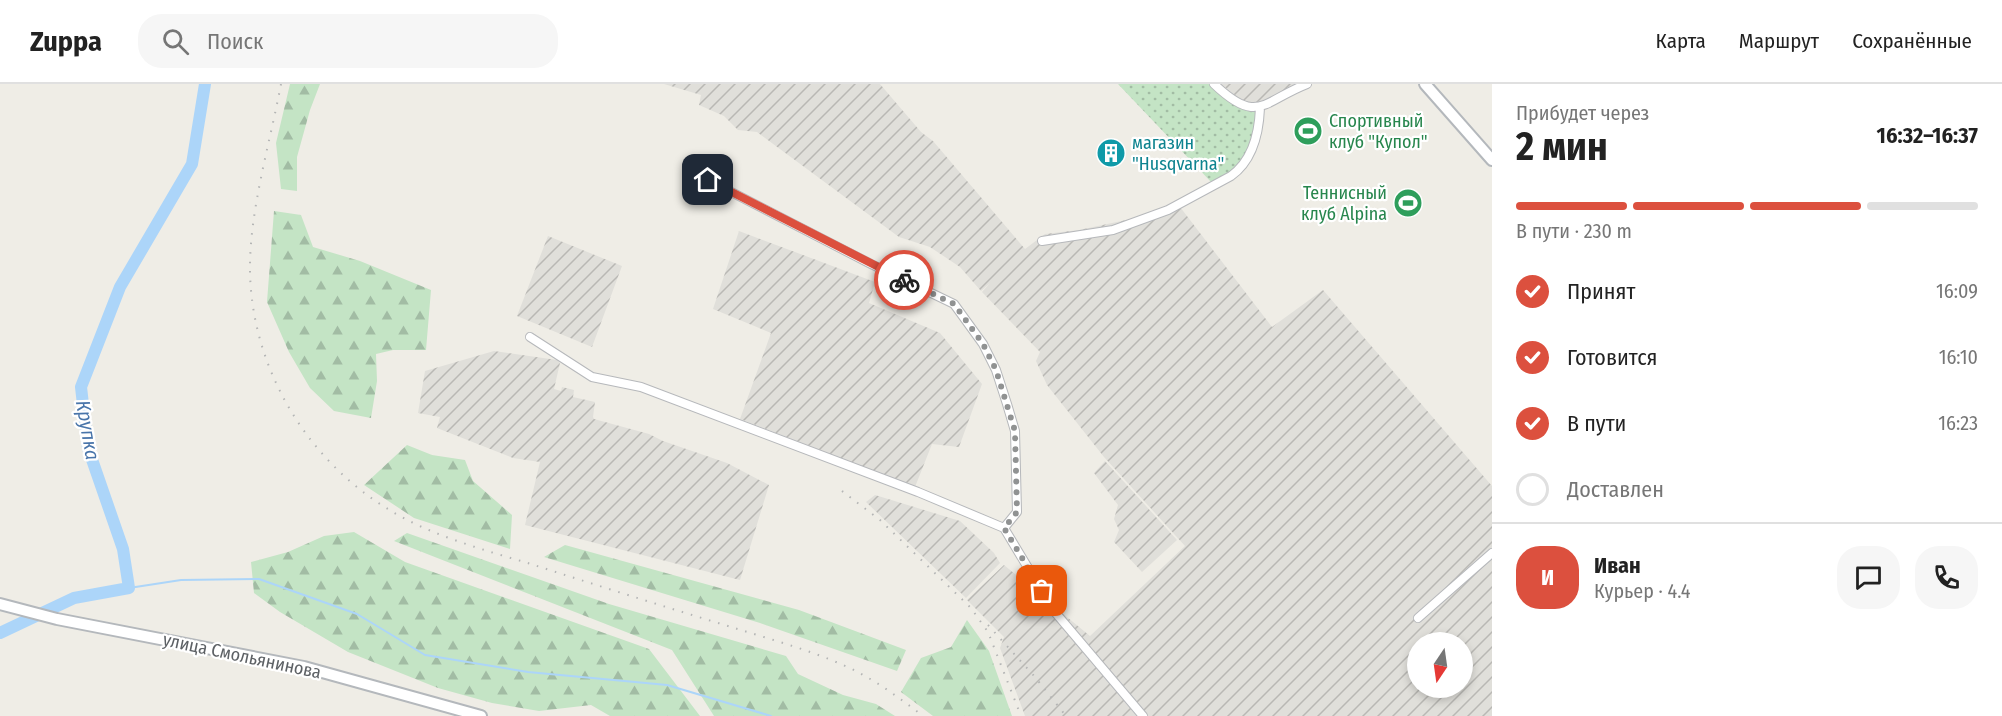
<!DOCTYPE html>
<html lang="ru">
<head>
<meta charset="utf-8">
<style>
  :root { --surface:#fff; --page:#f6f6f6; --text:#222; --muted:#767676; --line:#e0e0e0; --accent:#dc503e }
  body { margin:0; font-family:"Fira Sans Condensed",sans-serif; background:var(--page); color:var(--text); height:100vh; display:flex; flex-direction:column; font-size:22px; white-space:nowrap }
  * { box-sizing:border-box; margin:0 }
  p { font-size:20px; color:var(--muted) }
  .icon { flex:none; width:33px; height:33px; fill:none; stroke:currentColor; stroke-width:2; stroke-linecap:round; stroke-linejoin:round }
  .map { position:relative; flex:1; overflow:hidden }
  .drawer { display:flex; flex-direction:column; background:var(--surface); width:510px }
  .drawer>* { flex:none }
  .needle { width:39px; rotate:193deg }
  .controls { position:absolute; left:1407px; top:548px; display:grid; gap:12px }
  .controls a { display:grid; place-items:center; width:66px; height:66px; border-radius:50%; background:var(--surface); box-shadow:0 3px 9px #0003; font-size:30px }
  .pin { position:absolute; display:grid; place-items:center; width:51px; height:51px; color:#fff; margin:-26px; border-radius:12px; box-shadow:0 3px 9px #0006 }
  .courier { position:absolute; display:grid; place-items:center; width:60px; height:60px; margin:-30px; border:4px solid #dc503e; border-radius:50%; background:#fff; color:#222; box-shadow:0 2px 8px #0007 }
  .overview em { font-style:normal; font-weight:700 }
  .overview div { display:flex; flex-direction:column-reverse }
  .overview { display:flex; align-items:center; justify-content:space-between; height:102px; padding:0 24px }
  h1 { font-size:39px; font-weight:700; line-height:45px }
  .bar { display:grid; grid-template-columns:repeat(4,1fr); gap:9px 6px; align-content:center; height:72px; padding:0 24px }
  .bar i { height:8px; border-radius:4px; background:var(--line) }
  .bar .on { background:var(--accent) }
  .bar p { grid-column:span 4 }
  .line { display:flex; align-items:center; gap:15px; padding:0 24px; border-top:2px solid var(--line) }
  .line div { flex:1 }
  .round { display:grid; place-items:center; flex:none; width:63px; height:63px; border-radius:24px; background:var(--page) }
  ol { padding:0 24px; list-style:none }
  li { display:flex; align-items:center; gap:18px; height:66px }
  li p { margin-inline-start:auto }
  li .icon { padding:6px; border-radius:50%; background:var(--accent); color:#fff; stroke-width:4 }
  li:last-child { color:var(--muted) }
  li i { width:33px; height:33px; border:3px solid var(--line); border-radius:50% }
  header { display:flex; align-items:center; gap:36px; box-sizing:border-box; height:84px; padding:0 30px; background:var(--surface); border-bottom:2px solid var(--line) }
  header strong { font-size:28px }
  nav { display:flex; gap:33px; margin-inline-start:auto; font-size:21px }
  .search { width:420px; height:54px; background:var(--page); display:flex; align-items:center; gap:15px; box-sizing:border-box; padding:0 21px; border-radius:24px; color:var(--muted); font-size:22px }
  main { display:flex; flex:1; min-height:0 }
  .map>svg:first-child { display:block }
  .industrial { fill:url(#industrial-furrows); fill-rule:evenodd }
  .grass { fill:url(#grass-dots) }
  .forest { fill:url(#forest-firs) }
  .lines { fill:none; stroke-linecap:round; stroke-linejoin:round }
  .stream { stroke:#acd5f9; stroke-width:2 }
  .river { stroke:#acd5f9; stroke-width:12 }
  .street-casing { stroke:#b6b8bb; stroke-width:10 }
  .secondary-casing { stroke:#b4b8bc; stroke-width:14 }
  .street { stroke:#fff; stroke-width:8 }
  .secondary { stroke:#fff; stroke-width:10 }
  .rail { stroke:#b4b5b5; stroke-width:2; stroke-dasharray:1.5 8; stroke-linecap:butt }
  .done { stroke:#909292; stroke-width:6; stroke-dasharray:0 10.8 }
  .route { stroke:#dc503e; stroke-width:8 }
  .labels { text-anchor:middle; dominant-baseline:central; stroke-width:4.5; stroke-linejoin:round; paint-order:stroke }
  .leisure-label { font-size:18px; fill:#27864d; stroke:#fff; text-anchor:start }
  .culture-label { font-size:18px; fill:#0d838f; stroke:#fff; text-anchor:start }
  .street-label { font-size:18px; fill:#5d6165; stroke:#fff }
  .water-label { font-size:20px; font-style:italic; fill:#4975aa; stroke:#fff }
</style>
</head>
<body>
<header>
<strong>Zuppa</strong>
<div class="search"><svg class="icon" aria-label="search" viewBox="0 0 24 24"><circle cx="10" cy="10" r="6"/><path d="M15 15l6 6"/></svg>Поиск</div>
<nav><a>Карта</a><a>Маршрут</a><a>Сохранённые</a></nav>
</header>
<main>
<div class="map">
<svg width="1492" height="632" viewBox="0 0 1492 632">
  <defs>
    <pattern id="industrial-furrows" width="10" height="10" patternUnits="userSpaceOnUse" patternTransform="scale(1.5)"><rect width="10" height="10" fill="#e0dfda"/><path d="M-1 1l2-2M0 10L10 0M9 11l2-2" fill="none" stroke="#b9b8b4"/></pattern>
    <pattern id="grass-dots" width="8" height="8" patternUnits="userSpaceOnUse" patternTransform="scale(1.5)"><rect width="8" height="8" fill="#c4e4c5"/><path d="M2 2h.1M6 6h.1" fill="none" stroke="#a2bca4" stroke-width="1.8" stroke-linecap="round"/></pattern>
    <pattern id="forest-firs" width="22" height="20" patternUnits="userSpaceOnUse" patternTransform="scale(1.5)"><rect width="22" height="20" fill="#c4e4c5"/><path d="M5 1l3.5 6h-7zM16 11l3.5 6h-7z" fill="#a2bca4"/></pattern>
  </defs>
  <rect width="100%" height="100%" fill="#efede6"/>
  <path class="industrial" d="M664,0h216l41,48 12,9 92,108 20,-15 34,-4 66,-14 32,-13 95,124 51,-37 169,196v230h-467l-25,-68 4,-11 -37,-37 37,-35 86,71 95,-90 -81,-89 -57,-72 -11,-24 4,-9 -58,-60 8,-9 -9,8 -21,-24 -30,-20 -31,-10 -142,-105 -19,-2 -14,-14 -25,-11 2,-10zM1418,558h44v45h-44z
    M1221,0h77l-39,20 -17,-3z
    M739,147l136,51 -6,21 71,30 42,51 -23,63 -27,-3 -17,43 -175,-68 31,-86 -58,-24z
    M548,152l74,30 -30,81 -75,-31z
    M494,267l63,9 3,3 -6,26 7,2 1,-4 12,3 -1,7 22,5 -2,15 1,2 55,15 14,7 64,22 42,22 -29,95 -215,-55 15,-63 -27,-4 -76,-30 3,-11 -22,-4 7,-42z
    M1105,377l72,79 -35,32 -28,-30 5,-12 -5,-11 4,-14 -24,-32z
    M875,411l85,26 34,32 6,10 -34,35 -100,-96z"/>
  <path class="grass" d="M1118,0h92c14,14 27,24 47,27 -1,19 -6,43 -20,58 -7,6 -17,10 -25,14z"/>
  <path class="forest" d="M290,0h30l-10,26 -13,47v34l-16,-2 -5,-46z
    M274,127l27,4 12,32 47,14 71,29 -5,60h-33l-17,4 1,27 -6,37 -37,-7 -24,-23 -21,-36 -22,-50z
    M407,361l25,10 33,5 8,21 39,34 -2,34 -96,-31 -50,-33z
    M354,448l51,30 244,87 51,67h-90l-19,-11 -52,6 -47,-8 -54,-15 -90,-36 -68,-40 -26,-19 -3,-31 37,-10 36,-16z
    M407,449l202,71 177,52 12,18 45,21 33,9 19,12h-181l-42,-66 -278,-109z
    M565,461l234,65 107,40 -9,21 -137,-48 -216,-66z
    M967,536l22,31 23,65h-79l-32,-24 20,-34 30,-11z"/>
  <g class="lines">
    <path class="stream" d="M129,504l52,-8 78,-1 98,35 68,41 103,17 139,13 104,31"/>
    <path class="river" d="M0,549l74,-35 55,-10 -6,-39 -35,-101 -7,-61 39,-100 72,-123 13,-80"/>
    <g class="street-casing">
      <path id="street" d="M1214,0c44,42 49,17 93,0
        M708,96l163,84 83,40 29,40 13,26 11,34 8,27 2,81 -13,16
        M1042,157l71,-11 55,-20 63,-34c21,-15 28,-43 29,-68
        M530,253l62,40 49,10 277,105 86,36 50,83 89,105
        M1418,534l74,-65"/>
    </g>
    <g class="secondary-casing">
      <path id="secondary" d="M1425,0l67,76
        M0,520l57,15 247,48 177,49"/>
    </g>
    <use href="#street" class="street"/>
    <use href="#secondary" class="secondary"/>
    <path class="rail" d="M281,0c-11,59 -32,128 -31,188 2,96 56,187 138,237 41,26 96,41 143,55 65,21 131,42 197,62 38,12 79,23 115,39 30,13 55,32 80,51
      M842,407l38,29 91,88 17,24 33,84
      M988,541l47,52 31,39"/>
  </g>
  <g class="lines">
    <path class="done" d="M904,196l50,24 29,40 13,26 19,61 2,81 -13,16 38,63"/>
    <path class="route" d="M708,96l196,100"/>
  </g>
  <defs>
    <g id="stadium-disc" transform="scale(1.5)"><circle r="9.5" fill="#2e9e5b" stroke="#fff"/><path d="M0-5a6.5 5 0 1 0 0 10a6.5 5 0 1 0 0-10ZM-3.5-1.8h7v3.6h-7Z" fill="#fff"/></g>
    <g id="building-disc" transform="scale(1.5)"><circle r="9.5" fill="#0f9aa8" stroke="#fff"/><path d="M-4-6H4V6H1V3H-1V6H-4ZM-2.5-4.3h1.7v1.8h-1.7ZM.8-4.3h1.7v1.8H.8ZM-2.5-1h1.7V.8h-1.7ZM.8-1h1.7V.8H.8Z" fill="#fff"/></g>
  </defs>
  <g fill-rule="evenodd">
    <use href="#stadium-disc" x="1308" y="47"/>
    <use href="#building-disc" x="1111" y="69"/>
    <use href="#stadium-disc" x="1408" y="119"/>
  </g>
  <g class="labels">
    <g class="leisure-label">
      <text x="1329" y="37">Спортивный<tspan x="1329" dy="21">клуб "Купол"</tspan></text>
      <text x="1387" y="109" text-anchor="end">Теннисный<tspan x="1387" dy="21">клуб Alpina</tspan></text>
    </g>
    <g class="culture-label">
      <text x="1132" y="59">магазин<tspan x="1132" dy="21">"Husqvarna"</tspan></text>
    </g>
    <g class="street-label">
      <text transform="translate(242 572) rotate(12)">улица Смольянинова</text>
    </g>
    <g class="water-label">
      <text transform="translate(88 346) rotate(80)">Крупка</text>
    </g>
  </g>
</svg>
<div class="controls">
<a><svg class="needle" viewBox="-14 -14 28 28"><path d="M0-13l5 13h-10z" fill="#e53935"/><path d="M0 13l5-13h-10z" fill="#767676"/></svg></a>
</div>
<div class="pin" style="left:1042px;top:507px;background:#ea580c"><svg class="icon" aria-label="bag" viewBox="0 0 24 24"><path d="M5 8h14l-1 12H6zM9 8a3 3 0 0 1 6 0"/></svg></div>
<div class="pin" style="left:708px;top:96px;background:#1f2937"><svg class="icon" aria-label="home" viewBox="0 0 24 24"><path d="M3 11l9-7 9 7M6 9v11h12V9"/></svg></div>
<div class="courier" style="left:904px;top:196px"><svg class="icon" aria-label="bike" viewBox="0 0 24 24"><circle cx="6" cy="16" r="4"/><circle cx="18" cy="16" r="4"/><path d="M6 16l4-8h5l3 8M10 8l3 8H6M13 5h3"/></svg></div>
</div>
<section class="drawer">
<div class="overview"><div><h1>2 мин</h1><p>Прибудет через</p></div><em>16:32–16:37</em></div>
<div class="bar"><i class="on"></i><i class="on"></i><i class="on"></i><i></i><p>В пути · 230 m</p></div>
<ol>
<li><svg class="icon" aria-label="check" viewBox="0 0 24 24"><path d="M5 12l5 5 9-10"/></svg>Принят<p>16:09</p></li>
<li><svg class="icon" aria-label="check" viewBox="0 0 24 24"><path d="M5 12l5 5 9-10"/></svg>Готовится<p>16:10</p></li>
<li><svg class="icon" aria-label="check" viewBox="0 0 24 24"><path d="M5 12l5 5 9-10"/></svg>В пути<p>16:23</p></li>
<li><i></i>Доставлен</li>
</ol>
<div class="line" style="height:108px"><b class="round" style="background:var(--accent);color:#fff">И</b><div><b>Иван</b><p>Курьер · 4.4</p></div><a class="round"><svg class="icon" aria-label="chat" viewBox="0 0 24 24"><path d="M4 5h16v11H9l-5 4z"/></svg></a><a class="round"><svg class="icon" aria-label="phone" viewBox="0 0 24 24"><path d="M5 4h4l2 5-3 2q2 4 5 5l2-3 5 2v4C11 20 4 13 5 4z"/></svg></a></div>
</section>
</main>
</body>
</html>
